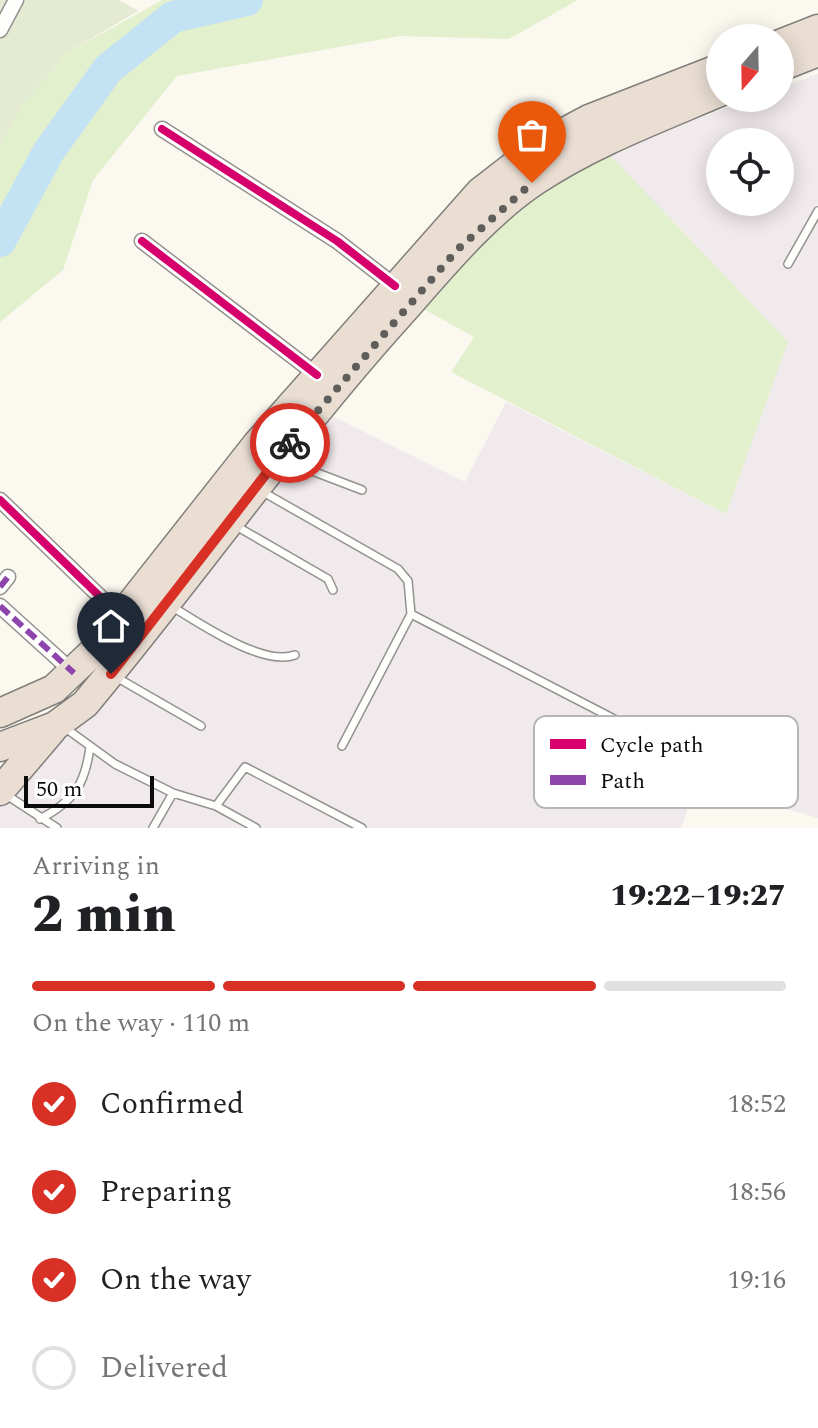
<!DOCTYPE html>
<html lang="en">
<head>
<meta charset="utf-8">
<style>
  :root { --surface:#fff; --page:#f2f2f2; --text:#202124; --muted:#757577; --line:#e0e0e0; --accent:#d93025 }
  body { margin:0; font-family:Spectral,serif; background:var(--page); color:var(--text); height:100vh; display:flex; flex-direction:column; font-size:30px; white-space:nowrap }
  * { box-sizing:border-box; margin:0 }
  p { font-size:26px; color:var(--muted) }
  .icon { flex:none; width:44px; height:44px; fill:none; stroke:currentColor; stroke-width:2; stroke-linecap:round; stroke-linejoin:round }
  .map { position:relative; height:828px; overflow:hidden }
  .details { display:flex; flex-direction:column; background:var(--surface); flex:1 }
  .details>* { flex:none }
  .needle { width:52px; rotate:200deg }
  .fabs { position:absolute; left:706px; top:24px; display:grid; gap:16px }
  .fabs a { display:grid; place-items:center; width:88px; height:88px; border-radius:50%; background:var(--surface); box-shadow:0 4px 20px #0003; font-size:40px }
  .scale { position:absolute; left:24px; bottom:20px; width:130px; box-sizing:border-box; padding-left:8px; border:4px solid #0b0b0b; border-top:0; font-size:22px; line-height:28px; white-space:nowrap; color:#0b0b0b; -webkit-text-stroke:6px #fff; paint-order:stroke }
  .pin { position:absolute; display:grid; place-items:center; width:68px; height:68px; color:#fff; margin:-82px -34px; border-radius:50% 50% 50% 0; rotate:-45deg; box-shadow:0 0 8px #0007 }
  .pin .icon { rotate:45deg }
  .courier { position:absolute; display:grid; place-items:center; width:80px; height:80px; margin:-40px; border:6px solid #d93025; border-radius:50%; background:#fff; color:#222; box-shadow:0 2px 10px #0007 }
  .summary em { font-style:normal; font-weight:800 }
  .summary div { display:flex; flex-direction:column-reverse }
  .summary { display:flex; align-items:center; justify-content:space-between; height:136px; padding:0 32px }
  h1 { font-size:52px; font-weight:800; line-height:60px }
  .bar { display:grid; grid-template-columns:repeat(4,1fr); gap:12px 8px; align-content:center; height:96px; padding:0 32px }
  .bar i { height:10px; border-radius:6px; background:var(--line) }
  .bar .on { background:var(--accent) }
  .bar p { grid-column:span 4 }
  ol { padding:0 32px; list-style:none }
  li { display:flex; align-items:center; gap:24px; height:88px }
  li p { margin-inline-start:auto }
  li .icon { padding:8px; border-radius:50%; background:var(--accent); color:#fff; stroke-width:4 }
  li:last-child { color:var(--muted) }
  li i { width:44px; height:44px; border:4px solid var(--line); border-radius:50% }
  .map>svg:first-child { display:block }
  .industrial { fill:#f1eaed; fill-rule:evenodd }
  .green { fill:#e2f0ce }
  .cemetery { fill:#e5ebd2 }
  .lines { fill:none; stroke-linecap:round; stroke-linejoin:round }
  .river { stroke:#c3e3f5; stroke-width:32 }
  .lane-casing { stroke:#93928e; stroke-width:10 }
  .street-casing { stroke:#93928e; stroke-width:17 }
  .highway-casing { stroke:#807f7b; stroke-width:31 }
  .lane { stroke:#fefefd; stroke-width:7 }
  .street { stroke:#fefefd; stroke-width:14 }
  .highway { stroke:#eaded3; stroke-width:28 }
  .quiet { stroke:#8e44ad; stroke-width:6; stroke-dasharray:12 6; stroke-linecap:butt }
  .cycleway-casing { stroke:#fff; stroke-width:13 }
  .cycleway { stroke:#d6006c; stroke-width:8 }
  .done { stroke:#5f5e5b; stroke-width:8; stroke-dasharray:0 14.4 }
  .route { stroke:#d93025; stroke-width:10 }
  .key { fill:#fff; stroke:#b6b6b6; stroke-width:2 }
  .key-label { font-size:22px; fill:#0b0b0b }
</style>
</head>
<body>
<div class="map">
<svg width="818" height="828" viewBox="0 0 818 828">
  <rect width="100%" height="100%" fill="#faf8ef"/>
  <path class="industrial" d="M818,74v744l-121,-35 -16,45h-681v-37l322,-380 143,71 41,-80 220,112 -119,-362 146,-54h27v-10zM720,142h60v60h-60z"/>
  <path class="green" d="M162,0h416l-69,39 -109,-3 -223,40 -84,104 -30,90 -63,52v-177l24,-42 43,-50z
    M607,152l181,190 -62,172 -275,-142 23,-35 -52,-29 87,-92z"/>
  <path class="cemetery" d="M0,0h119l19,11 -71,42 -43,50 -24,42z"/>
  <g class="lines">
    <path class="river" d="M0,241l49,-90 59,-82 65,-52 74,-17"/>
    <g class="lane-casing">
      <path id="lane" d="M788,264l30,-53
        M286,461l76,29
        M263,492l135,77 10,12 3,33 -69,132
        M236,526l92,53 5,11
        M171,606c28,17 92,61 124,49
        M411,614l275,142
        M116,677l85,49
        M64,727l51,37 58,29 43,13 40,22
        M5,794l52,34
        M216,806l29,-39 117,61
        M40,819c34,-18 45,-34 50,-72
        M153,828l20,-35"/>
    </g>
    <g class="street-casing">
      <path id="street" d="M0,30l16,-30
        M162,129l175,112 58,45
        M142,241l175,134
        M0,500l121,117
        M0,587l8,-10
        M0,606l74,67"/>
    </g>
    <g class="highway-casing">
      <path id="highway" d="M780,44l38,-15
        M780,67l38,-15
        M0,713l54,-24 39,-37 164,-208 223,-252 62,-48 47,-25 131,-51
        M0,747l55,-21 30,-22c108,-129 203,-266 316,-391 41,-46 82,-97 134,-132 57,-38 122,-62 185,-89
        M0,791l52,-61"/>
    </g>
    <use href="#lane" class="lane"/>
    <use href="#street" class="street"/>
    <use href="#highway" class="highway"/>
    <path class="quiet" d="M0,587l8,-10
      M0,606l74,67"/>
    <g class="cycleway-casing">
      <path id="cycleway" d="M162,129l175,112 58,45
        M142,241l175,134
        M0,500l121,117"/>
    </g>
    <use href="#cycleway" class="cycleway"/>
  </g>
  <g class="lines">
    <path class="done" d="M290,443l167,-193 75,-67"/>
    <path class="route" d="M111,674l179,-231"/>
  </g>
  <rect x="534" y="716" width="264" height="92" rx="12" class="key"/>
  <rect x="550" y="739" width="36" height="10" fill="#d6006c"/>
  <rect x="550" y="775" width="36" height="10" fill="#8e44ad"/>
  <g class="key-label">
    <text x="600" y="752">Cycle path</text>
    <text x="600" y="788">Path</text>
  </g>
</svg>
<div class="fabs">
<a><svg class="needle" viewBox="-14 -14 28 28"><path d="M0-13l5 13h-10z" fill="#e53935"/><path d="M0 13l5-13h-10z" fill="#757577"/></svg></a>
<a><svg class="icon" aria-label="locate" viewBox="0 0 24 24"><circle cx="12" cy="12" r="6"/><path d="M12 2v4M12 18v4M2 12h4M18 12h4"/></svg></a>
</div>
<div class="scale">50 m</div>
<div class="pin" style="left:532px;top:183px;background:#ea580c"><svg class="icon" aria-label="bag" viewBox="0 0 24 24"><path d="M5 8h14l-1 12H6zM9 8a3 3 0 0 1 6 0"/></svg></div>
<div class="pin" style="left:111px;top:674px;background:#1f2937"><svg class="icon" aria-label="home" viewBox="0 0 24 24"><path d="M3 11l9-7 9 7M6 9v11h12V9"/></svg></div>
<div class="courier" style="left:290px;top:443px"><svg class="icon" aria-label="bike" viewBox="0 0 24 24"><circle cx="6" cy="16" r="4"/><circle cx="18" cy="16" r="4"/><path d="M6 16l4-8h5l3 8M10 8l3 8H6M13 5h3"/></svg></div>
</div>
<section class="details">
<div class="summary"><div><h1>2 min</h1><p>Arriving in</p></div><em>19:22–19:27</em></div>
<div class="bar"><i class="on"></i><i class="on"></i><i class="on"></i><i></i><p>On the way · 110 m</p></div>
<ol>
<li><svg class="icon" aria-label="check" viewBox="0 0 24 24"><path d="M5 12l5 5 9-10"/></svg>Confirmed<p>18:52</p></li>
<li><svg class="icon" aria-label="check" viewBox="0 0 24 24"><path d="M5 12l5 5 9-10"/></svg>Preparing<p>18:56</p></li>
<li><svg class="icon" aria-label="check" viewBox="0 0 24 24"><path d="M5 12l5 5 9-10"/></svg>On the way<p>19:16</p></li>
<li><i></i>Delivered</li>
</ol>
</section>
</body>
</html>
